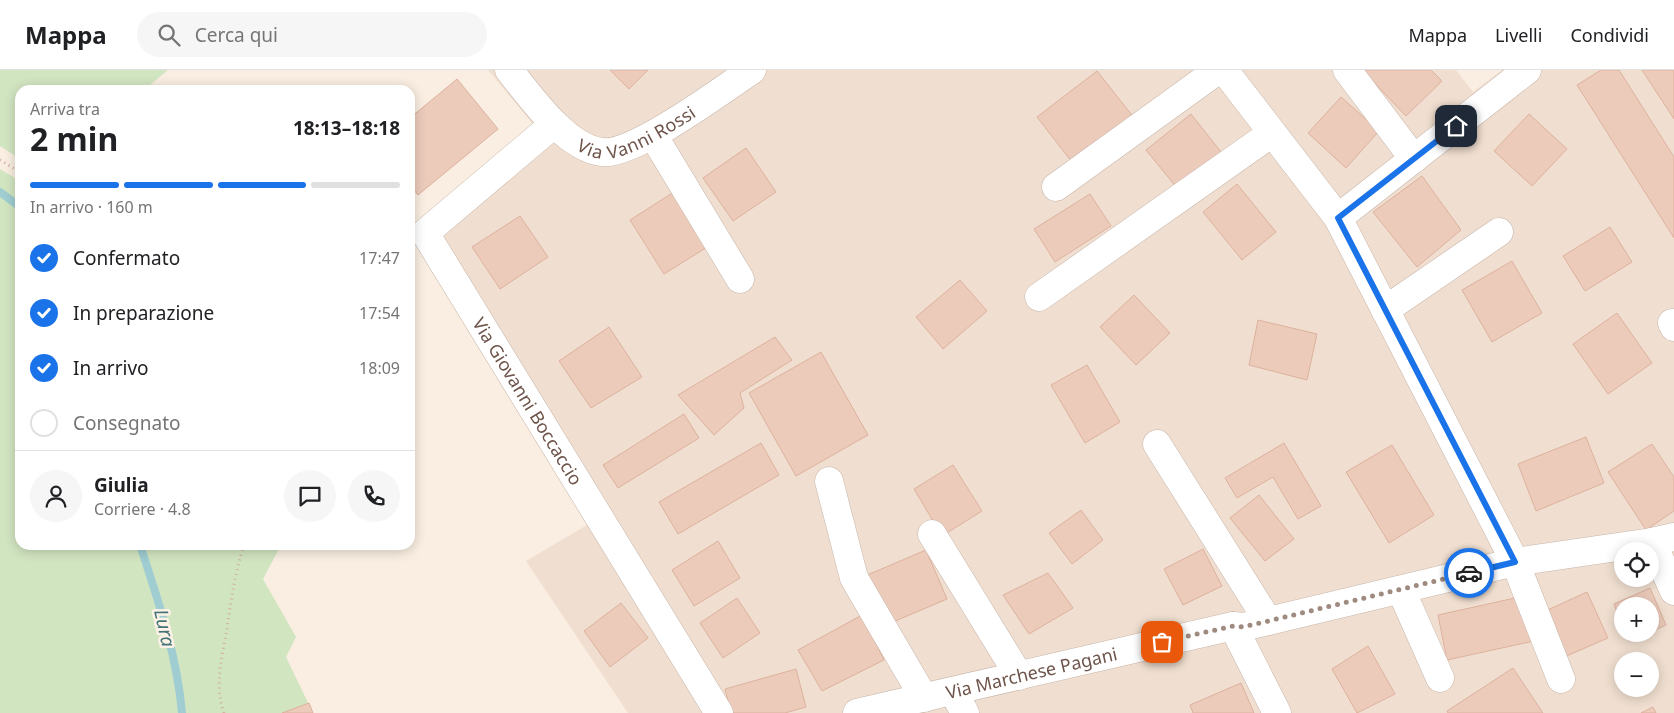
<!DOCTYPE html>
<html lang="it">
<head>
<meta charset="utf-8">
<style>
  :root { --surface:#fff; --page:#f6f6f6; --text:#202124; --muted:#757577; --line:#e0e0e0; --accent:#1a73e8 }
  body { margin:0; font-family:"Noto Sans",sans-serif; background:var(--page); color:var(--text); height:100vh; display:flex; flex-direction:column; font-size:19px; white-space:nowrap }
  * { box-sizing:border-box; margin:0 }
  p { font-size:16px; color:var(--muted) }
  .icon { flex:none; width:28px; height:28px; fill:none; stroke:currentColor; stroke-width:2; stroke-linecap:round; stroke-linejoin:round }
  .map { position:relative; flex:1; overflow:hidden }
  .panel { position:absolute; left:15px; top:15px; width:400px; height:465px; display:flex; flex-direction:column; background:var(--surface); border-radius:15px; box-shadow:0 2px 12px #0003 }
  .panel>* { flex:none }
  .buttons { position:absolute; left:1614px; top:472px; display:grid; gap:10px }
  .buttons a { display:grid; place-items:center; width:45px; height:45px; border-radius:50%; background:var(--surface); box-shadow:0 2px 12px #0003; font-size:25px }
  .pin { position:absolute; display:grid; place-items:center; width:42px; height:42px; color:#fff; margin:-21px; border-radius:10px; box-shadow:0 2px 8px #0006 }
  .courier { position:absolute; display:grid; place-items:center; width:50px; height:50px; margin:-25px; border:4px solid #1a73e8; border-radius:50%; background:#fff; color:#222; box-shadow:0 1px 6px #0007 }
  .head em { font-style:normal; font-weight:700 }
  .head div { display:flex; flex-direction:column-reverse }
  .head { display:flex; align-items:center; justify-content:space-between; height:85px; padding:0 15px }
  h1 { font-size:32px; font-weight:700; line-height:38px }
  .bar { display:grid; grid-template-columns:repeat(4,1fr); gap:8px 5px; align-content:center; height:60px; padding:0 15px }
  .bar i { height:6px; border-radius:4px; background:var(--line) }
  .bar .current { background:var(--accent) }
  .bar p { grid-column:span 4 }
  .line { display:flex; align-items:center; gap:12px; padding:0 15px; border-top:1px solid var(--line) }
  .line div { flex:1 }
  .round { display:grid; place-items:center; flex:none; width:52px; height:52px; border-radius:26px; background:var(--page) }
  ol { padding:0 15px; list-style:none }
  li { display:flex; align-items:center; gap:15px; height:55px }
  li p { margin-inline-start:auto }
  li .icon { padding:5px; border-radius:50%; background:var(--accent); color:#fff; stroke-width:4 }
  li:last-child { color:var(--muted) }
  li i { width:28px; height:28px; border:2px solid var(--line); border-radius:50% }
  header { display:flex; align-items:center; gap:30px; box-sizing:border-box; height:70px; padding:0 25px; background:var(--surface); border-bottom:1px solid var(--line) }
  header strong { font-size:24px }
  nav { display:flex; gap:28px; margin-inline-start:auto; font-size:18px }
  .search { width:350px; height:45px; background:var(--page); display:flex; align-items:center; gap:12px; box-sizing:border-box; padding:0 18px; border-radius:28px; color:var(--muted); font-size:19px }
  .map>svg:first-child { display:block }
  .residential { fill:#f0dfd0; fill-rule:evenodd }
  .green { fill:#d2e5c1 }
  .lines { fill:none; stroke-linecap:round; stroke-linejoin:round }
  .stream { stroke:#9fcdd1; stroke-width:8 }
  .building { fill:#eccbbb; stroke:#ddb19d }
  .minor-casing { stroke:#c8b5a9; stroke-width:29 }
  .path { stroke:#d0ae9f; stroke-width:3; stroke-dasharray:1 4; stroke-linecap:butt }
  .minor { stroke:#fff; stroke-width:28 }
  .done { stroke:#9f8a7f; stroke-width:5; stroke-dasharray:0 9 }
  .route { stroke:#1a73e8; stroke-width:6 }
  .labels { text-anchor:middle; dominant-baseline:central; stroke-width:5; stroke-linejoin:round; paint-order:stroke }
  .street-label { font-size:18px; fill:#6e544a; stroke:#fdf2e6 }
  .water-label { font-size:19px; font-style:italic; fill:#437479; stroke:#fdf2e6 }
</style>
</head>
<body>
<header>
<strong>Mappa</strong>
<div class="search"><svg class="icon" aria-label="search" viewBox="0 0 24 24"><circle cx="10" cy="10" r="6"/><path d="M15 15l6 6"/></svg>Cerca qui</div>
<nav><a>Mappa</a><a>Livelli</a><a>Condividi</a></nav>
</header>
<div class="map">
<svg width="1674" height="643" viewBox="0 0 1674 643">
  <rect width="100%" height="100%" fill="#f9eee1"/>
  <path class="residential" d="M488,0h968l17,22 29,-22h172v643h-1046l-102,-152 66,-39 -158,-260 -23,-34 122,-104zM1622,481h28v28h-28zM1622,536h28v28h-28zM1622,591h28v28h-28z"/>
  <path class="green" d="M0,0h168l-24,20h-124v69l-20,-13z
    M0,99l20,12v364h261l-18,34 33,58 -10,20 27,56h-313z"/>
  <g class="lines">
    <path class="stream" d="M0,122l20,15
      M140,475c18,55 37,110 42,168"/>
  </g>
  <path class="building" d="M610,0h38l-19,19z
    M1362,0h69l11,11 -36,35z
    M1601,0h18l55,87v81l-97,-153z
    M1642,0h32v49z
    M1097,1l38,48 -60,47 -38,-49z
    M457,9l41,50 -80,66 -8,-10v-67z
    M1341,27l38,34 -33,37 -38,-35z
    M1191,44l30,38 -44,36 -31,-38z
    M1529,44l38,35 -35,37 -38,-35z
    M746,78l30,44 -43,29 -30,-43z
    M1422,106l39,54 -44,37 -44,-55z
    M1237,114l39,48 -34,28 -39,-48z
    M674,122l35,54 -45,28 -34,-54z
    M1090,124l21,32 -56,36 -21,-33z
    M520,146l28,41 -48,32 -28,-42z
    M1610,157l22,35 -47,29 -22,-35z
    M1512,191l30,52 -50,29 -30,-52z
    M960,210l27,31 -44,38 -27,-32z
    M1134,225l36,38 -34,32 -36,-38z
    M1617,243l35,50 -44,31 -35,-50z
    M1258,250l59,14 -10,46 -58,-15z
    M609,257l33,50 -51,31 -32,-47z
    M775,267l17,23 -52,33 4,15 -30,27 -36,-40z
    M821,282l47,83 -72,41 -47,-83z
    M1087,295l33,57 -35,21 -34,-58z
    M684,344l15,24 -81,50 -15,-23z
    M1586,367l18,46 -68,28 -18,-47z
    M761,373l18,32 -101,59 -19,-32z
    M1284,373l37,63 -23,13 -25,-42 -36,21 -12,-20z
    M1652,374l22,33v34l-28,19 -38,-58z
    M1392,375l42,70 -45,28 -43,-71z
    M953,395l29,46 -40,25 -28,-47z
    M1259,425l35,44 -29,22 -35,-43z
    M1081,440l22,30 -31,24 -23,-31z
    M718,471l22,37 -46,28 -22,-36z
    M1203,479l19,37 -39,19 -19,-36z
    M926,480l21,49 -61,26 -21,-49z
    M1048,503l25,35 -44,26 -26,-39z
    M1650,518l16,37 -16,7v-26h-28v19l-8,-21z
    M1587,522l21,46 -46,20 -21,-45z
    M1524,526l10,45 -87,19 -9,-45z
    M737,528l23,35 -37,25 -23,-35z
    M621,533l27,35 -38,29 -26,-36z
    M862,545l22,45 -62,31 -24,-41z
    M1626,564h20l-17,7z
    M1368,576l27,48 -38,19 -25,-44z
    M1513,598l30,45h-95l-1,-2z
    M796,599l10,38 -21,6h-54l-6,-24z
    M1241,613l13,30h-61l-3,-8z
    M309,633l4,10h-31z
    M1653,637l3,6h-15z"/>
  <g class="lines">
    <g class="minor-casing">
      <g id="minor">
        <path id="s1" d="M509,0c21,26 57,78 93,82 32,4 121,-63 150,-82"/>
        <path d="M1224,0l114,148 177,344 46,117"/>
        <path d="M1347,0l67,89"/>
        <path id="s2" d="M554,54l-129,109 294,480"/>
        <path d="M653,65l87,144"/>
        <path d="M1056,117l162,-117"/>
        <path d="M1338,148l189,-148"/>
        <path d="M1039,227l233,-164"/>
        <path d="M1385,240l114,-78"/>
        <path d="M1672,253l2,4"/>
        <path d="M1157,374l111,177"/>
        <path d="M829,411l25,97 70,120"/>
        <path d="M932,464l87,142"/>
        <path d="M1652,472l22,49"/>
        <path d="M1401,520l39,88"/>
        <path d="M1233,556l44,87"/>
        <path d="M953,621l12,22"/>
        <path id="s3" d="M857,643l376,-87 10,1 272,-65 137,-20 22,-5"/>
      </g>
    </g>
    <path class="path" d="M0,90l20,12
      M224,643c-10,-27 -2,-57 3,-84 4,-30 8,-56 17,-84"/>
    <use href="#minor" class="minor"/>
  </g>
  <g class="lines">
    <path class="done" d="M1162,572l71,-16 10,1 226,-54"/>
    <path class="route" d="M1456,56l-118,92 177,344 -46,11"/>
  </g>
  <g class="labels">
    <g class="street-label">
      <text stroke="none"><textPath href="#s1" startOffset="165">Via Vanni Rossi</textPath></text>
      <text stroke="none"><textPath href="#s2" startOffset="366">Via Giovanni Boccaccio</textPath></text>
      <text stroke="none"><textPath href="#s3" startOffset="179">Via Marchese Pagani</textPath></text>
    </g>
    <g class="water-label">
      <text transform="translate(165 558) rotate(77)">Lura</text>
    </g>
  </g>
</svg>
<div class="buttons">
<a><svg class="icon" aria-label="locate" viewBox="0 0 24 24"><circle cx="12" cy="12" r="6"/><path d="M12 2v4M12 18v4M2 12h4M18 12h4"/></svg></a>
<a>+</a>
<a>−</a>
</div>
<div class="pin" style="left:1162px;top:572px;background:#ea580c"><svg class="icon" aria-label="bag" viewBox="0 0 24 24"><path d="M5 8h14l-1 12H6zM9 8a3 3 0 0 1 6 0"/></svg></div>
<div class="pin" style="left:1456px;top:56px;background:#1f2937"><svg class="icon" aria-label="home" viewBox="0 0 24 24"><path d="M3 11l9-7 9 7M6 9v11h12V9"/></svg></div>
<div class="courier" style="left:1469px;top:503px"><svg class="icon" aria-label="car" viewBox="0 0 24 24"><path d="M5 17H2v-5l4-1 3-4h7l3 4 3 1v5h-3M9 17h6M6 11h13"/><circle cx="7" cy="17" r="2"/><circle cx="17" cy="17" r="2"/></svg></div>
<section class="panel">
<div class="head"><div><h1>2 min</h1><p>Arriva tra</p></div><em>18:13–18:18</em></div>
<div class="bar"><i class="current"></i><i class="current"></i><i class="current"></i><i></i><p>In arrivo · 160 m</p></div>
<ol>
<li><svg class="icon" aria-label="check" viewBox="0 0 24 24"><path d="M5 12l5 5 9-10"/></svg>Confermato<p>17:47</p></li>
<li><svg class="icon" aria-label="check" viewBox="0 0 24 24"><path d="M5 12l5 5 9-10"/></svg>In preparazione<p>17:54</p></li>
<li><svg class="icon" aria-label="check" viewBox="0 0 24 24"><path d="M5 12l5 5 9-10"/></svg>In arrivo<p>18:09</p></li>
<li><i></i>Consegnato</li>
</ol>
<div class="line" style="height:90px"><a class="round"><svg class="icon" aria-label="person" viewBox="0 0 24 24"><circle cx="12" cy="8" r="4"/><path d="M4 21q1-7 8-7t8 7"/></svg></a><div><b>Giulia</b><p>Corriere · 4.8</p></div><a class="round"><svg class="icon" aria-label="chat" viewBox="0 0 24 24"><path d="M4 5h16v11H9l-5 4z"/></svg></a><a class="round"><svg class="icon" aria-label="phone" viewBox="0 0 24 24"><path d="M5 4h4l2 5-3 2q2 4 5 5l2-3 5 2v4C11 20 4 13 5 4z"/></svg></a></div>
</section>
</div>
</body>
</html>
